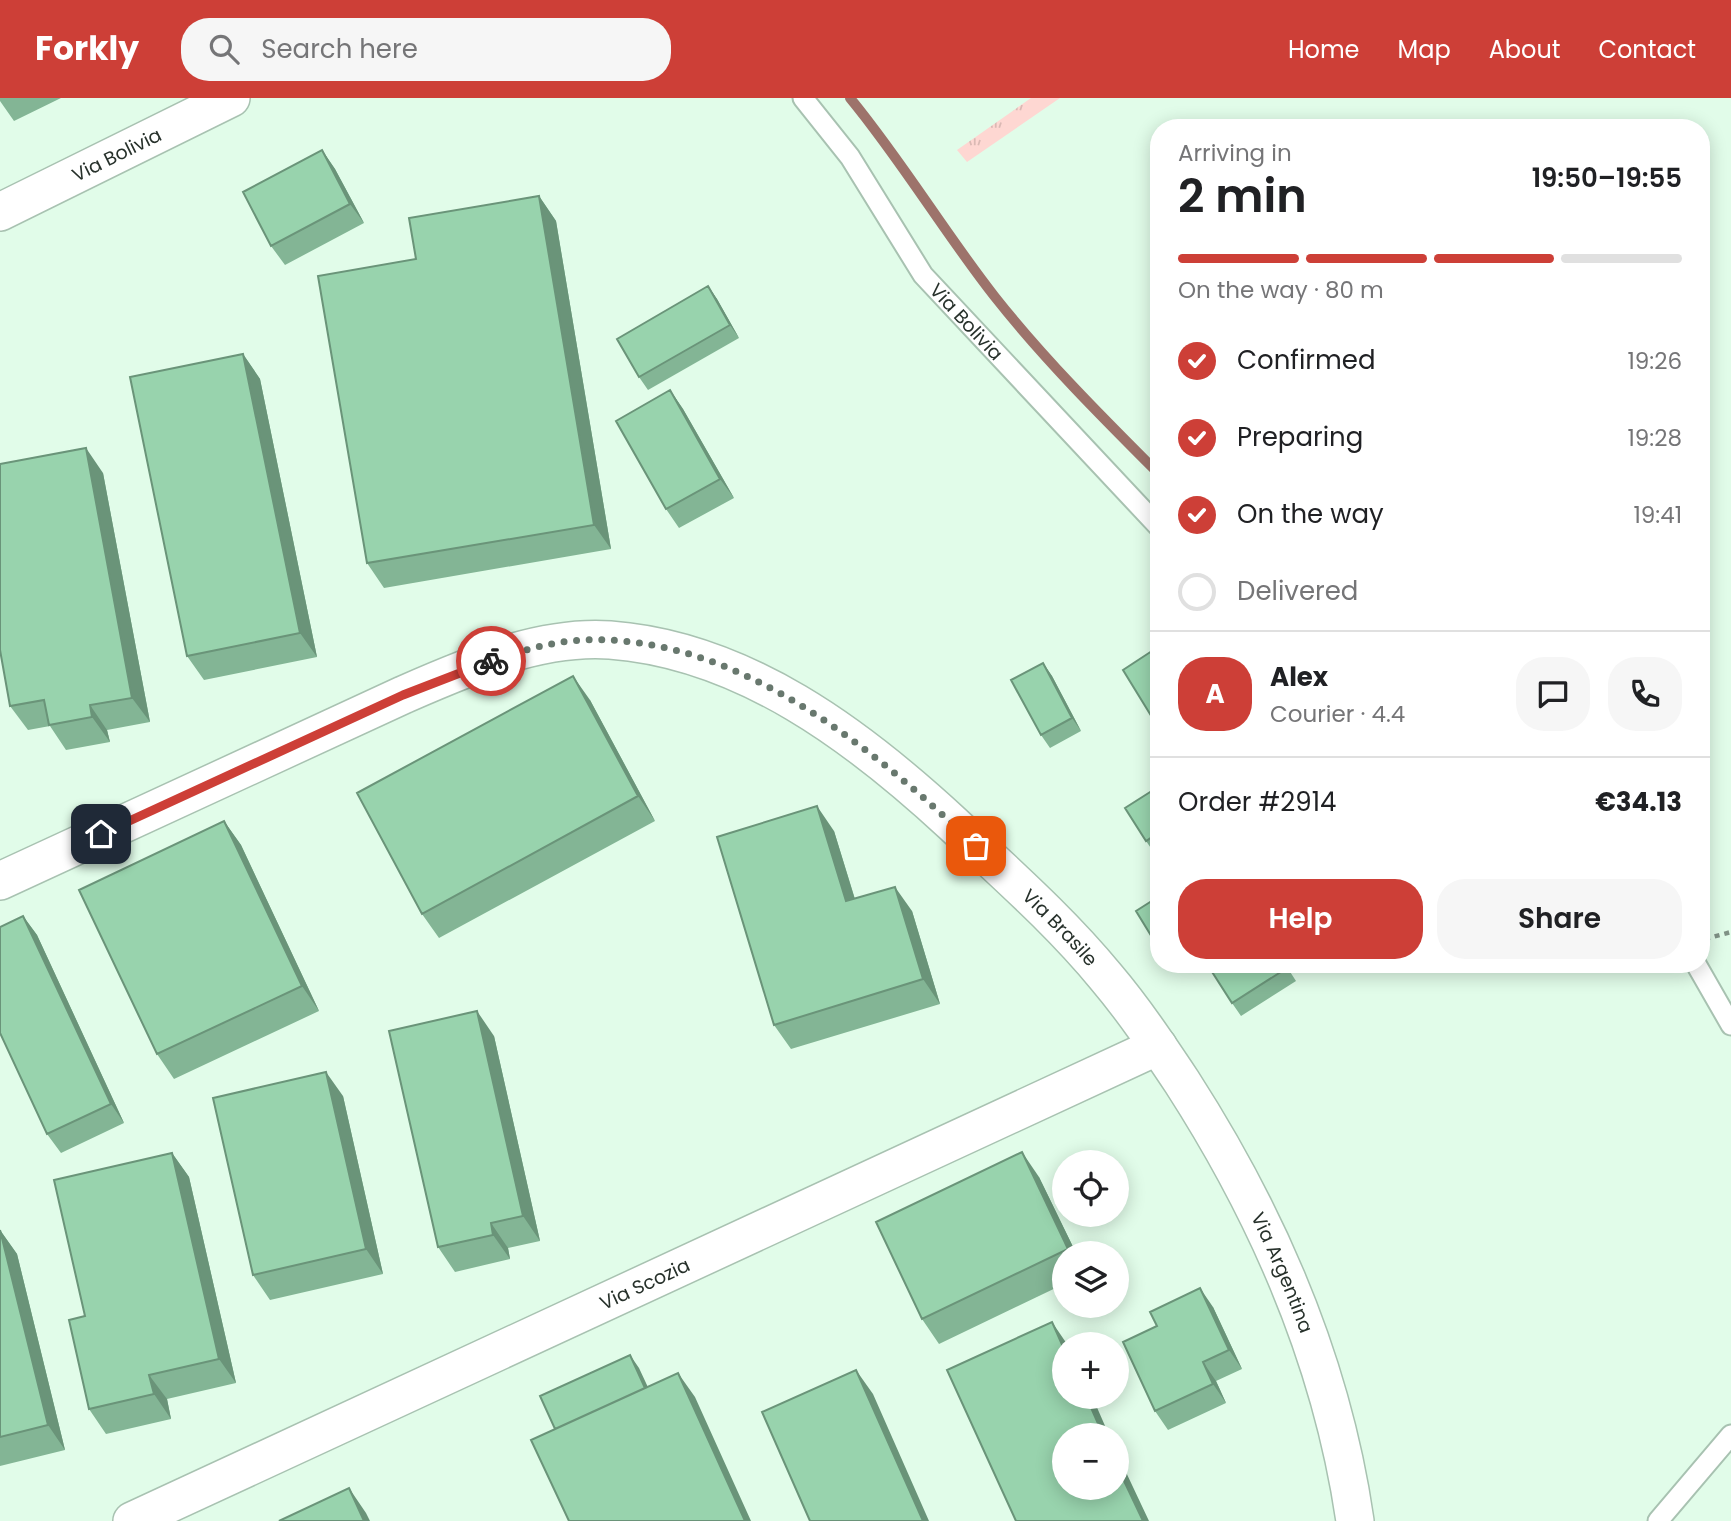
<!DOCTYPE html>
<html lang="en">
<head>
<meta charset="utf-8">
<style>
  :root { --surface:#fff; --page:#f6f6f6; --text:#202124; --muted:#757577; --line:#e0e0e0; --accent:#cd3f37 }
  body { margin:0; font-family:Poppins,sans-serif; background:var(--page); color:var(--text); height:100vh; display:flex; flex-direction:column; font-size:26px; white-space:nowrap }
  * { box-sizing:border-box; margin:0 }
  p { font-size:23px; color:var(--muted) }
  .icon { flex:none; width:38px; height:38px; fill:none; stroke:currentColor; stroke-width:2; stroke-linecap:round; stroke-linejoin:round }
  .map { position:relative; flex:1; overflow:hidden }
  .side { position:absolute; left:1150px; top:21px; width:560px; height:854px; display:flex; flex-direction:column; background:var(--surface); border-radius:28px; box-shadow:0 4px 18px #0003 }
  .side>* { flex:none }
  .buttons { position:absolute; left:1052px; top:1052px; display:grid; gap:14px }
  .buttons a { display:grid; place-items:center; width:77px; height:77px; border-radius:50%; background:var(--surface); box-shadow:0 4px 18px #0003; font-size:35px }
  .pin { position:absolute; display:grid; place-items:center; width:60px; height:60px; color:#fff; margin:-30px; border-radius:14px; box-shadow:0 4px 10px #0006 }
  .courier { position:absolute; display:grid; place-items:center; width:70px; height:70px; margin:-35px; border:5px solid #cd3f37; border-radius:50%; background:#fff; color:#222; box-shadow:0 2px 9px #0007 }
  .headline em { font-style:normal; font-weight:600 }
  .headline div { display:flex; flex-direction:column-reverse }
  .headline { display:flex; align-items:center; justify-content:space-between; height:119px; padding:0 28px }
  h1 { font-size:46px; font-weight:600; line-height:52px }
  .bar { display:grid; grid-template-columns:repeat(4,1fr); gap:10px 7px; align-content:center; height:84px; padding:0 28px }
  .bar i { height:9px; border-radius:5px; background:var(--line) }
  .bar .on { background:var(--accent) }
  .bar p { grid-column:span 4 }
  .line { display:flex; align-items:center; gap:18px; padding:0 28px; border-top:2px solid var(--line) }
  .line div { flex:1 }
  .round { display:grid; place-items:center; flex:none; width:74px; height:74px; border-radius:28px; background:var(--page) }
  ol { padding:0 28px; list-style:none }
  li { display:flex; align-items:center; gap:21px; height:77px }
  li p { margin-inline-start:auto }
  li .icon { padding:7px; border-radius:50%; background:var(--accent); color:#fff; stroke-width:4 }
  li:last-child { color:var(--muted) }
  li i { width:38px; height:38px; border:4px solid var(--line); border-radius:50% }
  .primary-button { display:flex; gap:14px; margin-top:auto; padding:14px 28px }
  .primary-button a { flex:1; height:80px; border-radius:28px; background:var(--accent); color:#fff; font-size:28px; font-weight:600; line-height:80px; text-align:center }
  .primary-button a+a { background:var(--page); color:var(--text) }
  header { display:flex; align-items:center; gap:42px; box-sizing:border-box; height:98px; padding:0 35px; background:var(--accent); color:#fff }
  header strong { font-size:33px }
  nav { display:flex; gap:38px; margin-inline-start:auto; font-size:24px }
  .search { width:490px; height:63px; background:var(--page); display:flex; align-items:center; gap:18px; box-sizing:border-box; padding:0 24px; border-radius:28px; color:var(--muted); font-size:26px }
  .map>svg:first-child { display:block }
  .grass { fill:url(#grass-tufts) }
  .lines { fill:none; stroke-linecap:round; stroke-linejoin:round }
  .stream { stroke:#9d736b; stroke-width:10 }
  .lane-casing { stroke:#a8c2b1; stroke-width:23 }
  .street-casing { stroke:#a8c2b1; stroke-width:40 }
  .path { stroke:#809286; stroke-width:4.5; stroke-dasharray:5 5; stroke-linecap:butt }
  .lane { stroke:#fff; stroke-width:19 }
  .street { stroke:#fff; stroke-width:37 }
  .wall { fill:#83b595 }
  .shaded-wall { fill:#6a9479 }
  .building { fill:#98d3ad; stroke:#6a9479; stroke-width:2 }
  .done { stroke:#68786e; stroke-width:7; stroke-dasharray:0 12.6 }
  .route { stroke:#cd3f37; stroke-width:9 }
  .labels { text-anchor:middle; dominant-baseline:central; stroke-width:6; stroke-linejoin:round; paint-order:stroke }
  .street-label { font-size:19px; fill:#27312b; stroke:#e1fce9 }
</style>
</head>
<body>
<header>
<strong>Forkly</strong>
<div class="search"><svg class="icon" aria-label="search" viewBox="0 0 24 24"><circle cx="10" cy="10" r="6"/><path d="M15 15l6 6"/></svg>Search here</div>
<nav><a>Home</a><a>Map</a><a>About</a><a>Contact</a></nav>
</header>
<div class="map">
<svg width="1731" height="1423" viewBox="0 0 1731 1423">
  <defs>
    <pattern id="grass-tufts" width="24" height="20" patternUnits="userSpaceOnUse" patternTransform="scale(1.75)"><rect width="24" height="20" fill="#fed7d2"/><path d="M3 7l-1-3M5 7V3M7 7l1-3M15 17l-1-3M17 17v-4M19 17l1-3" fill="none" stroke="#dab9b4"/></pattern>
  </defs>
  <rect width="100%" height="100%" fill="#e1fce9"/>
  <path class="grass" d="M1031,0h29l-93,64 -10,-12z"/>
  <g class="lines">
    <path class="stream" d="M850,0c52,63 94,134 145,199 49,62 107,120 163,176"/>
    <g class="lane-casing">
      <g id="lane">
        <path id="s1" d="M803,0l47,59 73,118 235,251"/>
        <path d="M1696,866l35,61"/>
        <path d="M1658,1423l73,-86"/>
      </g>
    </g>
    <g class="street-casing">
      <g id="street">
        <path id="s2" d="M0,114l231,-114"/>
        <path id="s3" d="M0,783l403,-186c64,-28 136,-60 207,-55 134,10 248,96 343,184 52,49 107,97 153,153 28,33 52,69 76,105 87,135 150,280 173,439"/>
        <path id="s4" d="M132,1423l1026,-475"/>
      </g>
    </g>
    <path class="path" d="M1705,841l26,-7"/>
    <use href="#lane" class="lane"/>
    <use href="#street" class="street"/>
  </g>
  <path class="wall" d="M0,0h61l-47,23 -14,-20z
    M322,52l13,19 29,54 -79,42 -14,-19z
    M539,98l17,25 55,328 -227,39 -17,-25 49,-304z
    M708,188l9,13 22,39 -91,52 -9,-13z
    M243,256l17,25 57,278 -113,23 -17,-24z
    M670,292l13,19 51,89 -55,30 -13,-19z
    M103,375l47,249 -43,8 3,12 -44,8 -16,-24 -22,4 -18,-24z
    M1043,565l9,13 29,55 -31,17 -9,-13z
    M590,602l65,121 -216,117 -17,-24z
    M1158,689v64l-3,3 -9,-13z
    M224,723l17,24 78,166 -145,68 -17,-25z
    M834,733l21,68 57,12 28,93 -149,45 -17,-24z
    M23,818l14,19 87,188 -63,30 -14,-19z
    M1285,866l11,17 -55,35 -9,-13z
    M494,938l46,205 -32,7 2,11 -55,13 -17,-25z
    M343,998l40,178 -113,26 -17,-25z
    M172,1055l17,24 47,206 -69,16 4,20 -65,15 -17,-25 -4,-93z
    M1039,1079l37,76h-12v31l-125,60 -17,-25z
    M0,1132l17,24 48,196 -65,16z
    M1213,1209l29,62 -26,12 10,22 -58,27 -13,-19z"/>
  <path class="shaded-wall" d="M322,52l13,19 29,54 -14,-19z
    M539,98l17,25 55,328 -17,-24z
    M708,188l9,13 22,39 -9,-13z
    M243,256l17,25 57,278 -17,-24z
    M670,292l13,19 51,89 -14,-19z
    M86,350l17,25 47,249 -18,-24z
    M1043,565l9,13 29,55 -9,-13z
    M573,578l17,24 65,121 -17,-25z
    M90,607l17,25 3,12 -18,-25z
    M817,708l17,25 29,95 -17,-25z
    M224,723l17,24 78,166 -17,-25z
    M895,789l17,24 28,93 -17,-25z
    M23,818l14,19 87,188 -13,-19z
    M477,913l17,25 46,205 -17,-25z
    M326,974l17,24 40,178 -17,-25z
    M1022,1054l17,25 37,76h-5l-3,-4z
    M172,1055l17,24 47,206 -17,-24z
    M491,1125l17,25 2,11 -17,-24z
    M0,1132l17,24 48,196 -17,-25z
    M1200,1190l13,19 29,62 -13,-19z
    M1052,1224l15,22h-3v5z
    M630,1257l9,13 21,45 -10,-12z
    M1203,1264l13,19 10,22 -13,-19z
    M856,1272l17,24 56,127h-6z
    M678,1275l17,24 56,124h-6z
    M149,1277l18,24 4,20 -17,-25z
    M1086,1298h6l17,39h-6z
    M1116,1353l33,70h-6l-27,-57z
    M349,1390l17,25 4,8h-6z"/>
  <path class="building" d="M322,52l28,54 -79,42 -28,-54z
    M539,98l55,329 -227,38 -49,-287 98,-17 -7,-41z
    M708,188l22,39 -91,52 -22,-38z
    M243,256l57,279 -113,23 -57,-279z
    M670,292l50,89 -54,30 -50,-88z
    M86,350l46,250 -42,7 2,12 -43,8 -5,-25 -34,6 -10,-56v-186z
    M1158,549v80l-35,-57z
    M1043,565l29,55 -31,17 -30,-55z
    M573,578l65,120 -216,118 -65,-121z
    M1158,689v46l-12,8 -21,-33z
    M817,708l29,95 49,-14 28,92 -149,46 -57,-188z
    M224,723l78,165 -145,68 -78,-164z
    M1158,799v50l-22,-36z
    M23,818l88,188 -64,30 -47,-101v-106z
    M1207,866h77l3,4 -55,35z
    M477,913l46,205 -32,7 2,12 -55,12 -49,-216z
    M326,974l40,177 -113,26 -40,-177z
    M1022,1054l46,97 -146,70 -46,-97z
    M172,1055l47,206 -70,16 5,19 -65,15 -20,-89 16,-4 -31,-136z
    M0,1132l48,195 -48,12z
    M1200,1190l29,62 -26,12 10,22 -58,27 -32,-69 34,-16 -7,-14z
    M1052,1224l12,27v47h22l17,39h-39v53h52v-24l27,57h-127l-69,-151z
    M630,1257l15,33 -90,41 -15,-33z
    M856,1272l67,151h-113l-48,-109z
    M678,1275l67,148h-176l-38,-81z
    M349,1390l15,33h-85z"/>
  <g class="lines">
    <path class="done" d="M491,563c30,-10 62,-20 93,-21 152,-6 288,107 392,206"/>
    <path class="route" d="M101,736l302,-139 88,-34"/>
  </g>
  <g class="labels">
    <g class="street-label">
      <text stroke="none"><textPath href="#s2" startOffset="130">Via Bolivia</textPath></text>
      <text stroke="none"><textPath href="#s1" startOffset="278">Via Bolivia</textPath></text>
      <text stroke="none"><textPath href="#s3" startOffset="1206">Via Brasile</textPath></text>
      <text stroke="none"><textPath href="#s3" startOffset="1619">Via Argentina</textPath></text>
      <text stroke="none"><textPath href="#s4" startOffset="565">Via Scozia</textPath></text>
    </g>
  </g>
</svg>
<div class="buttons">
<a><svg class="icon" aria-label="locate" viewBox="0 0 24 24"><circle cx="12" cy="12" r="6"/><path d="M12 2v4M12 18v4M2 12h4M18 12h4"/></svg></a>
<a><svg class="icon" aria-label="layers" viewBox="0 0 24 24"><path d="M12 4l9 5-9 5-9-5zM3 14l9 5 9-5"/></svg></a>
<a>+</a>
<a>−</a>
</div>
<div class="pin" style="left:976px;top:748px;background:#ea580c"><svg class="icon" aria-label="bag" viewBox="0 0 24 24"><path d="M5 8h14l-1 12H6zM9 8a3 3 0 0 1 6 0"/></svg></div>
<div class="pin" style="left:101px;top:736px;background:#1f2937"><svg class="icon" aria-label="home" viewBox="0 0 24 24"><path d="M3 11l9-7 9 7M6 9v11h12V9"/></svg></div>
<div class="courier" style="left:491px;top:563px"><svg class="icon" aria-label="bike" viewBox="0 0 24 24"><circle cx="6" cy="16" r="4"/><circle cx="18" cy="16" r="4"/><path d="M6 16l4-8h5l3 8M10 8l3 8H6M13 5h3"/></svg></div>
<section class="side">
<div class="headline"><div><h1>2 min</h1><p>Arriving in</p></div><em>19:50–19:55</em></div>
<div class="bar"><i class="on"></i><i class="on"></i><i class="on"></i><i></i><p>On the way · 80 m</p></div>
<ol>
<li><svg class="icon" aria-label="check" viewBox="0 0 24 24"><path d="M5 12l5 5 9-10"/></svg>Confirmed<p>19:26</p></li>
<li><svg class="icon" aria-label="check" viewBox="0 0 24 24"><path d="M5 12l5 5 9-10"/></svg>Preparing<p>19:28</p></li>
<li><svg class="icon" aria-label="check" viewBox="0 0 24 24"><path d="M5 12l5 5 9-10"/></svg>On the way<p>19:41</p></li>
<li><i></i>Delivered</li>
</ol>
<div class="line" style="height:126px"><b class="round" style="background:var(--accent);color:#fff">A</b><div><b>Alex</b><p>Courier · 4.4</p></div><a class="round"><svg class="icon" aria-label="chat" viewBox="0 0 24 24"><path d="M4 5h16v11H9l-5 4z"/></svg></a><a class="round"><svg class="icon" aria-label="phone" viewBox="0 0 24 24"><path d="M5 4h4l2 5-3 2q2 4 5 5l2-3 5 2v4C11 20 4 13 5 4z"/></svg></a></div>
<div class="line" style="height:91px"><div>Order #2914</div><b>€34.13</b></div>
<div class="primary-button"><a>Help</a><a>Share</a></div>
</section>
</div>
</body>
</html>
